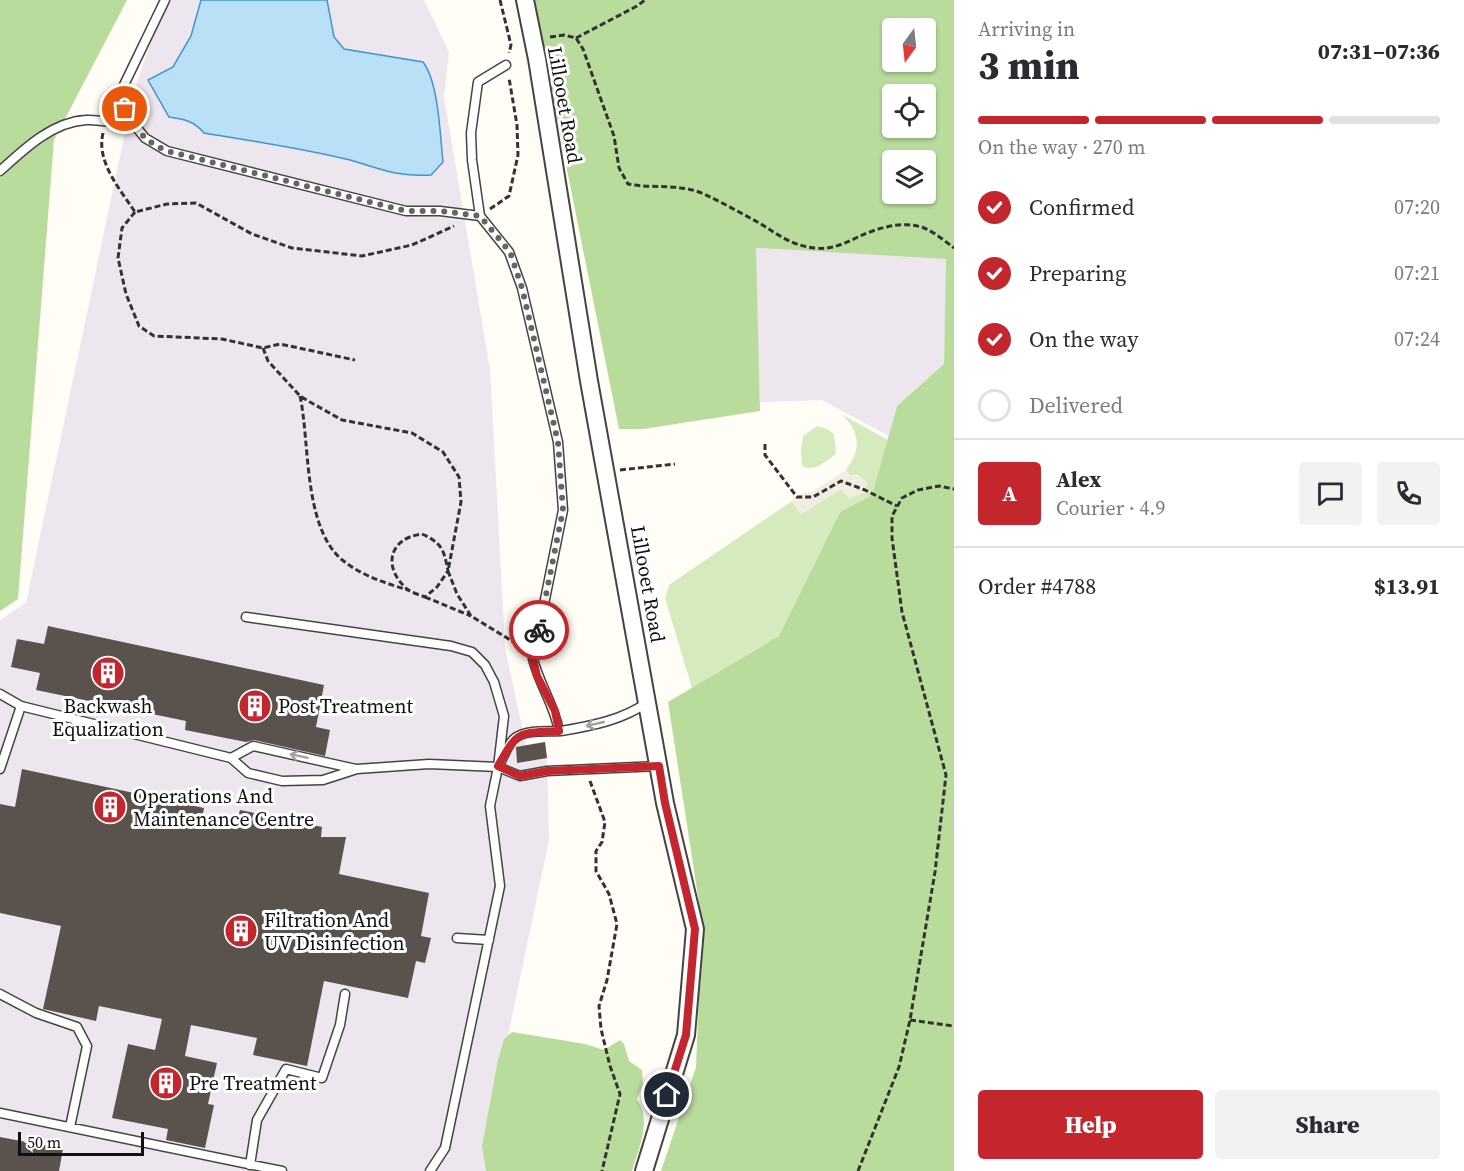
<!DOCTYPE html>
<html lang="en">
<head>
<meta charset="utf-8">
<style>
  :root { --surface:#fff; --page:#f2f2f3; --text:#2b2b33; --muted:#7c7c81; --line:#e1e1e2; --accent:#c4262e }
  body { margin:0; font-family:"Source Serif 4",serif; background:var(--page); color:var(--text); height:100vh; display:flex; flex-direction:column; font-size:22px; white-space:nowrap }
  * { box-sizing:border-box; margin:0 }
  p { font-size:20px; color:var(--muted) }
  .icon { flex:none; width:33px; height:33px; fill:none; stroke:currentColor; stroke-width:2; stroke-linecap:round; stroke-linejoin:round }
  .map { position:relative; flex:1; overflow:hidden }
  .details { display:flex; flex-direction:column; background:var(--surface); width:510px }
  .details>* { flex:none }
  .needle { width:39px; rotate:195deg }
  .tools { position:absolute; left:882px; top:18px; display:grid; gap:12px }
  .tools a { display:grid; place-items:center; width:54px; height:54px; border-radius:6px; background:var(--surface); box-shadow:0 2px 4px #0004; font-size:30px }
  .scale { position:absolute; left:18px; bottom:15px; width:126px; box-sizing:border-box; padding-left:6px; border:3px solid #111; border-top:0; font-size:16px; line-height:21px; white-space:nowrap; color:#111; -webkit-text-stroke:4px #fff; paint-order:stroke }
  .pin { position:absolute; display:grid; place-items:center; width:51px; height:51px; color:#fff; margin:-26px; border:3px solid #fff; border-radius:50%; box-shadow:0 2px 6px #0007 }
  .courier { position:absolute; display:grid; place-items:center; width:60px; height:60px; margin:-30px; border:4px solid #c4262e; border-radius:50%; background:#fff; color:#222; box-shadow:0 2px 8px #0007 }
  .overview em { font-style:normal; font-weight:800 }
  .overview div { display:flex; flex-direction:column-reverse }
  .overview { display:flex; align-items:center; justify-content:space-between; height:102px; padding:0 24px }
  h1 { font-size:39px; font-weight:800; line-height:45px }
  .bar { display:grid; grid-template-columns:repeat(4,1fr); gap:9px 6px; align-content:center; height:72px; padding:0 24px }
  .bar i { height:8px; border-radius:4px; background:var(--line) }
  .bar .selected { background:var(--accent) }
  .bar p { grid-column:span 4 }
  .line { display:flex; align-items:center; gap:15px; padding:0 24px; border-top:2px solid var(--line) }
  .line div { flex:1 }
  .round { display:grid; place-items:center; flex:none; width:63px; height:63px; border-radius:6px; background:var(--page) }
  ol { padding:0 24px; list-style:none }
  li { display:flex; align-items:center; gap:18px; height:66px }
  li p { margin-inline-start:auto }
  li .icon { padding:6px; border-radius:50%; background:var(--accent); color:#fff; stroke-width:4 }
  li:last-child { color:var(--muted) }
  li i { width:33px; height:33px; border:3px solid var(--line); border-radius:50% }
  .action { display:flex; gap:12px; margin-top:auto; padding:12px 24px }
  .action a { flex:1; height:69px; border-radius:6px; background:var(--accent); color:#fff; font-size:24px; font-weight:800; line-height:69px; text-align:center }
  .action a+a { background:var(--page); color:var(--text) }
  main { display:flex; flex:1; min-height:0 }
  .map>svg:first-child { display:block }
  .industrial { fill:#eee6ef }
  .green { fill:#d5ebbd }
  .forest { fill:#b9dc9c; fill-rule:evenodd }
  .plaza { fill:#f1ede2 }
  .water { fill:#b9e0f7; stroke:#3f96cf; stroke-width:1.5 }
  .building { fill:#5a524d }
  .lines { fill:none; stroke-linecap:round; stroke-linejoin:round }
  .lane-casing { stroke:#444; stroke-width:11 }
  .street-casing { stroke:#444; stroke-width:20 }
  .path { stroke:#333; stroke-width:3; stroke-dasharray:6 3; stroke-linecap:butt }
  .lane { stroke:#fff; stroke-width:8 }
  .street { stroke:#fff; stroke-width:16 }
  .oneway { stroke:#a0a0a0 }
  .done { stroke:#646461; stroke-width:6; stroke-dasharray:0 10.8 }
  .route { stroke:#c4262e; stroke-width:8 }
  .labels { text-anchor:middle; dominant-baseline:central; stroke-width:6; stroke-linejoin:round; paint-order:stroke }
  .street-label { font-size:20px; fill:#111; stroke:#fff }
  .poi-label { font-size:20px; fill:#111; stroke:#fff; text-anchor:start }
</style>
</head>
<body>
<main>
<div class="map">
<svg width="954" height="1171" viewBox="0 0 954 1171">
  <rect width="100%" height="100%" fill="#fffdf5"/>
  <path class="industrial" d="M164,0h260l25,52 -5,45 46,272 15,279 21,97 19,-3 2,16 2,82 -44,210 -9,121h-496v-551l26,-17 106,-504z
    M755,248l192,11 -3,105 -47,42 -8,30 -67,-36 -62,2z"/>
  <path class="green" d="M841,414l47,26 -16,55 -32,17 -61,124 -87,52 -27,-90 4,-13 123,-84 9,13 40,-25 23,4 3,-11 -10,-7h-7l-4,-5c16,-21 14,-39 -5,-56z
    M817,426l10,3 7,5 2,20c-10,7 -22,19 -34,12l-1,-17 2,-13z"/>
  <path class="forest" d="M0,0h127l-73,140 -36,459 -18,12z
    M533,0h421v1171h-293l35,-104 6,-145 -34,-220 111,-66 61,-124 32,-17 25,-89 47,-42 2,-105 -190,-11 4,163 -117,18h-24zM892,28h34v34h-34zM892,94h34v34h-34zM892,160h34v34h-34z
    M512,1032l73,12 19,6 16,-10 4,4 5,17 13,9 1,15 -6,14c15,22 2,48 -5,72h-146l-4,-25 16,-86 6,-21z"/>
  <path class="plaza" d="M846,470l4,5 12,2 5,5 -3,11 -15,5 -8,-9 -40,25 -9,-13 11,-8h7z"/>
  <path class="water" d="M201,0h126l7,37 10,12 79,13c16,21 17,74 20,100l-12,13c-35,2 -49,-6 -81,-15 -48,-12 -98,-19 -146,-27 -10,-12 -20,-14 -35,-16l-21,-37 25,-13 18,-31z"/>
  <path class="building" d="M48,626l276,59 -8,42 14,3 -5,26 -71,-16 -8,2 -61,-12 1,-9 -150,-31 4,-17 -29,-6 6,-28 27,5z
    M545,742l2,16 -30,5 -1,-16z
    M22,769l182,39 -1,6 34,7 3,-11 82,17 -1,10h25l-7,37 90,19 -8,43 10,2 -6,25 -9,-2 -8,37 -84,-17 -17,85 -54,-11 4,-17 -66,-13 -6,31 32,7 -9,41 6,1 -9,43 -39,-8 2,-11 -56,-11 16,-74 27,6 7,-31 -63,-13 -3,15 -53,-12 18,-83 -61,-13v-109l15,3z
    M0,1137l63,12 -4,22h-59z"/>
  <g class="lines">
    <g class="lane-casing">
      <path id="lane" d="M133,123l-8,-14 -1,-24 41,-85
        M0,171c24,-22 52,-49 86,-51 16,-1 31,5 47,3l12,15 22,13 239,60h34l40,5 29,36 13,36 36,154 5,68 -30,149c7,27 21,45 26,72
        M480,216l-8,-56 -1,-27 7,-51 28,-17
        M246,617l205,29 21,6 13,13 9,17 10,34 -6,51 -8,39 10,80 -55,262 -15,23
        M0,694l21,12 210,52 17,15 34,8 41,-1 34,-11 72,-5 69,3 22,9 27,-5 112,-5
        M231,758l22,-12 103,23
        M501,761c4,-7 8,-19 14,-23 12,-9 32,-6 46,-7 30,-5 62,-11 87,-29
        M0,769l21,-63
        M457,938l32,2
        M0,994l36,19 41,14 10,19 -17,81
        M0,1113l282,58
        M250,1165l7,-45 29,-51 36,9 18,-53 5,-31"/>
    </g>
    <g class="street-casing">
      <path id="street" d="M525,0l12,59 52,322 76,422 30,126 -9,106 -42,136"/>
    </g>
    <path class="path" d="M500,0l11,45 -2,8
      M550,37l14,-2 12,3 7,11 31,87 5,32 9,16c26,5 51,-1 76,10 19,9 39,20 57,30 17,11 33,22 53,24 17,2 29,-4 44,-11 19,-9 45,-17 66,-9 10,4 21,13 30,20
      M576,38l61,-32 8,-6
      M103,133c-7,29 17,56 32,79l32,-8 29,-1 56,31 40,14 70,8 50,-11 42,-19
      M490,209l19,-13 9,-41 -1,-30 -8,-47
      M135,212l-13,16 -4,30 8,36 13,32 15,10 68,3 41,9 17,-4 75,16
      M263,348l5,13 32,35 10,6 32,18 70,13 31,19 16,25 2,25 -13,69 9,23 14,22 41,25 10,9
      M300,396c10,46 3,129 41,163 19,16 44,24 67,31
      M765,444v11l32,42h16l28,-16 24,9 32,16
      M620,470l55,-6
      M422,534c20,9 22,16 26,37l-11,16 -12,10c-5,-2 -13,-4 -18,-8 -25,-22 -18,-51 15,-55z
      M425,597l46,19
      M590,781l15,41 -3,20 -6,9v20l13,23 8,30 -10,56 -8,26 2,23 9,37 10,28 -18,77
      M910,1020l44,6
      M858,1171l41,-104 11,-47 25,-148 11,-97 -44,-163 -10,-74v-22l10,-18 16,-8 21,-4 15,3"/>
    <use href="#lane" class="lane"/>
    <use href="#street" class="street"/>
  </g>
  <defs><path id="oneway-shaft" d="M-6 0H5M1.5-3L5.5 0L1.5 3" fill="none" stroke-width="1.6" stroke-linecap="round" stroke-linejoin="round" transform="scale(1.5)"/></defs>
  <g class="oneway">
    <use href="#oneway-shaft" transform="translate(595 724) rotate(167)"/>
    <use href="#oneway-shaft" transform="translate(299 756) rotate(-168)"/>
  </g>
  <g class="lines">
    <path class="done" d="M125,109c11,21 19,32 42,42l239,60h34l40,5 30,36 12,36 36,154 5,68 -24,120"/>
    <path class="route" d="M539,630l-6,29 4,17 18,35 4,20c-42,3 -40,-2 -61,35l22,10 27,-5 112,-5 6,37 30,126 -9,106 -19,60"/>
  </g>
  <defs>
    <g id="building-disc" transform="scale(1.725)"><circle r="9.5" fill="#c4262e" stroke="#fff"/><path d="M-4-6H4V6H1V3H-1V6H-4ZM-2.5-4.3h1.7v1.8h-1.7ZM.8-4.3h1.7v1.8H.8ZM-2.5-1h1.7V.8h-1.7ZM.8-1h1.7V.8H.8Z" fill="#fff"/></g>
  </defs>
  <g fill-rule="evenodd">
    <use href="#building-disc" x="108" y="673"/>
    <use href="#building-disc" x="255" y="706"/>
    <use href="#building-disc" x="110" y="807"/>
    <use href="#building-disc" x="241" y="931"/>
    <use href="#building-disc" x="166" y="1083"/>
  </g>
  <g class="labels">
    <g class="street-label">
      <text transform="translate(565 105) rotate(80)">Lillooet Road</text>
      <text transform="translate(648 584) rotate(80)">Lillooet Road</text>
    </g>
    <g class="poi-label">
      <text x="108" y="706" text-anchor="middle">Backwash<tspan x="108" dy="23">Equalization</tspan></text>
      <text x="278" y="706">Post Treatment</text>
      <text x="133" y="796">Operations And<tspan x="133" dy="23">Maintenance Centre</tspan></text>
      <text x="264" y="920">Filtration And<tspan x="264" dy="23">UV Disinfection</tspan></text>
      <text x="189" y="1083">Pre Treatment</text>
    </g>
  </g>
</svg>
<div class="tools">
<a><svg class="needle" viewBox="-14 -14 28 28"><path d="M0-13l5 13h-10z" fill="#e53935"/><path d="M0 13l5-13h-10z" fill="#7c7c81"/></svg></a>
<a><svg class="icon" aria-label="locate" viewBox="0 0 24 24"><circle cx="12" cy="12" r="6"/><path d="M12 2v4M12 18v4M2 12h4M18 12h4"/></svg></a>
<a><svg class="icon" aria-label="layers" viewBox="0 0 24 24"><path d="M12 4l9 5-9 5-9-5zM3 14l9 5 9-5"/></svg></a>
</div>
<div class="scale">50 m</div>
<div class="pin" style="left:125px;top:109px;background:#ea580c"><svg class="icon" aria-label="bag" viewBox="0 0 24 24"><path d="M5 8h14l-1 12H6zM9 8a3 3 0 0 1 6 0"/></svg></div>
<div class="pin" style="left:667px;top:1095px;background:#1f2937"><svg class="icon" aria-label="home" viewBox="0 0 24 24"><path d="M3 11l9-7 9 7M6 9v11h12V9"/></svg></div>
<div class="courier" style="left:539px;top:630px"><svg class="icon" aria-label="bike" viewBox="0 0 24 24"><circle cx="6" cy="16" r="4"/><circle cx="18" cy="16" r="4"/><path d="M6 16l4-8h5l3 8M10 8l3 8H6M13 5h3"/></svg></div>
</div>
<section class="details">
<div class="overview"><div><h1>3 min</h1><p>Arriving in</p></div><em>07:31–07:36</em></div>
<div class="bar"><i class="selected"></i><i class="selected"></i><i class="selected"></i><i></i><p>On the way · 270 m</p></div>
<ol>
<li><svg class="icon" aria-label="check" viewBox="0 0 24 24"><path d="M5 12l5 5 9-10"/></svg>Confirmed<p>07:20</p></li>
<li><svg class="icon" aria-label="check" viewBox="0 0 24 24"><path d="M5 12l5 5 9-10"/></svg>Preparing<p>07:21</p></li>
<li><svg class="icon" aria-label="check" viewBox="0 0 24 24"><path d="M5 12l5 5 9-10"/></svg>On the way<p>07:24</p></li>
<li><i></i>Delivered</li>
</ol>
<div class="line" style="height:108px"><b class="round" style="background:var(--accent);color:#fff">A</b><div><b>Alex</b><p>Courier · 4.9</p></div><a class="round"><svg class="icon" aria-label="chat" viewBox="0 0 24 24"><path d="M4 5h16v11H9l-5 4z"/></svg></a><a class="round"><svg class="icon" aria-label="phone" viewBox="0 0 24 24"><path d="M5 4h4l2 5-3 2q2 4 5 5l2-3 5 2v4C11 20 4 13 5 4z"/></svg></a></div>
<div class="line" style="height:78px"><div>Order #4788</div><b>$13.91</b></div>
<div class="action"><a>Help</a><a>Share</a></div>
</section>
</main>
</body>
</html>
